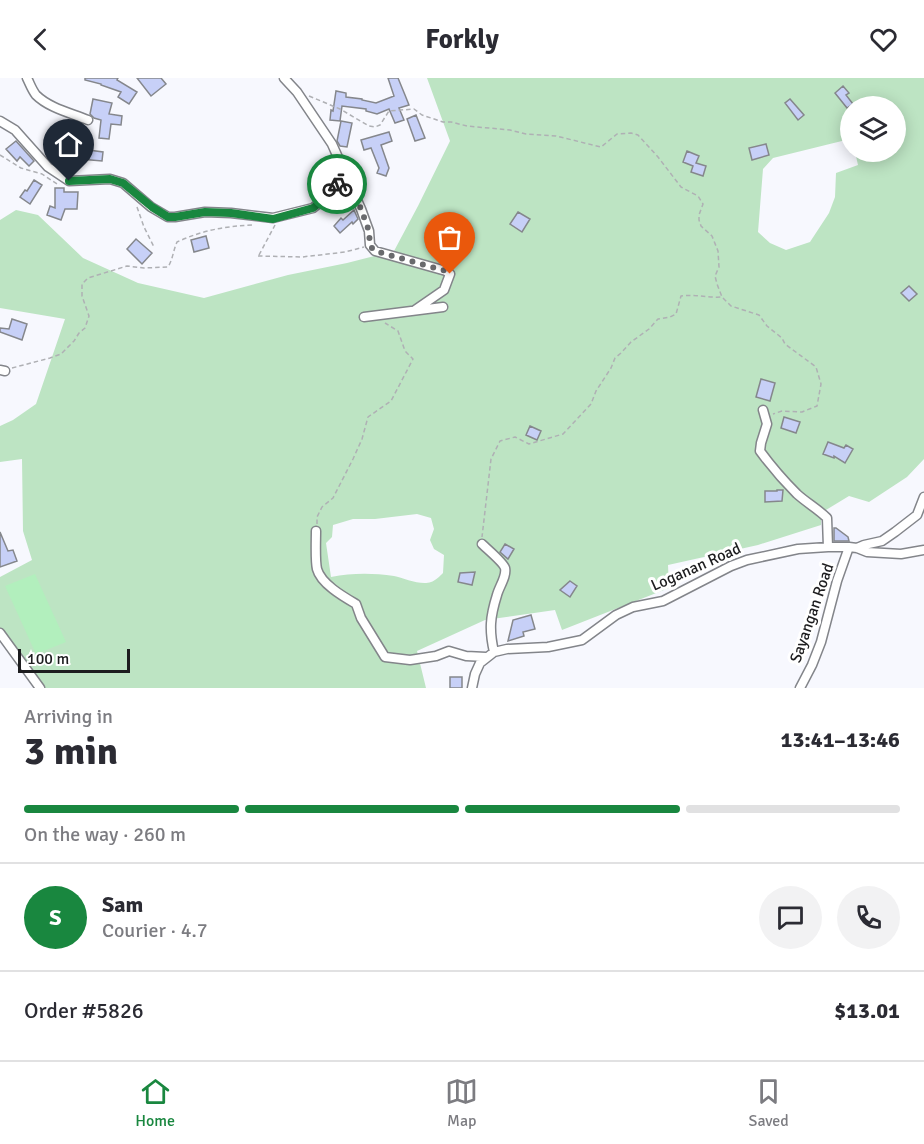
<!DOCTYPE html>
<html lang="en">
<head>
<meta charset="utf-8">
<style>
  :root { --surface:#fff; --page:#f2f2f3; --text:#2b2b33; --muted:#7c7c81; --line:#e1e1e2; --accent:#19873f }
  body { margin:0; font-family:Signika,sans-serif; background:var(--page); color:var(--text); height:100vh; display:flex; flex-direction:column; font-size:22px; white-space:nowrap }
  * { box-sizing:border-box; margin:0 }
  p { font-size:20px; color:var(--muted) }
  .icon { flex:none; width:33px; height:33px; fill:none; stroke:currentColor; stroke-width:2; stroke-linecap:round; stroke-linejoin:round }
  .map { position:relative; height:610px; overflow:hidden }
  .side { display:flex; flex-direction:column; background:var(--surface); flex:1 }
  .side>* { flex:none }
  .tools { position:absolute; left:840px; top:18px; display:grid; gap:12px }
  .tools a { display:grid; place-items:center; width:66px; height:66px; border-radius:50%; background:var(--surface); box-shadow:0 3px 15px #0003; font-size:30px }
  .scale { position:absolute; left:18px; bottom:15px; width:112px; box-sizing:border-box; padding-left:6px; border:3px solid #1d1d1f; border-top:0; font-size:16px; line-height:21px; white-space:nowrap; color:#1d1d1f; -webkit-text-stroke:4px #fff; paint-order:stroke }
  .pin { position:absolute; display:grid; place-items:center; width:51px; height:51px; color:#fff; margin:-62px -26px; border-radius:50% 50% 50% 0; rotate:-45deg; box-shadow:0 0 6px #0007 }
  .pin .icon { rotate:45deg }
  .courier { position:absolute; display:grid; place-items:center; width:60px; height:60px; margin:-30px; border:4px solid #19873f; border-radius:50%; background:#fff; color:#222; box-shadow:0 2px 8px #0007 }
  .summary em { font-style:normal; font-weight:800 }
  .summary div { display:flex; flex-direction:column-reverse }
  .summary { display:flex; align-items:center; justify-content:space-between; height:102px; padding:0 24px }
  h1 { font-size:39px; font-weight:800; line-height:45px }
  .bar { display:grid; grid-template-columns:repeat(4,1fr); gap:9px 6px; align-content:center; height:72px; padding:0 24px }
  .bar i { height:8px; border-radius:4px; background:var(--line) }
  .bar .active { background:var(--accent) }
  .bar p { grid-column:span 4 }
  .line { display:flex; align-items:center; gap:15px; padding:0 24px; border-top:2px solid var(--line) }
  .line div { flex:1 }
  .round { display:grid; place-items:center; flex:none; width:63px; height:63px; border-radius:32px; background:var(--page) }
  header { display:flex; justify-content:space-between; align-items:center; height:78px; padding:0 24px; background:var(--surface); font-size:27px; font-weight:800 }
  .tab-bar { display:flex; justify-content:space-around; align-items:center; height:84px; border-top:2px solid var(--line); background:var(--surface); font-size:16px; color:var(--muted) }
  .tab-bar a { display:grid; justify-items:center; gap:3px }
  .tab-bar .active { color:var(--accent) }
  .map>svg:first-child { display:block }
  .green { fill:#bde4c3; fill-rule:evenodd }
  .water { fill:#b2efbd }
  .building { fill:#c7d0f7; stroke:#85878c; stroke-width:1.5 }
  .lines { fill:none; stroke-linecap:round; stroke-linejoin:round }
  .minor-casing { stroke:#83858a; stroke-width:11 }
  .path { stroke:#afb0b4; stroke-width:1.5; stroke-dasharray:4.5 3; stroke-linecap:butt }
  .minor { stroke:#fff; stroke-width:8 }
  .done { stroke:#696a6d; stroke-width:6; stroke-dasharray:0 10.8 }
  .route { stroke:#19873f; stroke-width:8 }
  .labels { text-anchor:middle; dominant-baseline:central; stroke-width:6; stroke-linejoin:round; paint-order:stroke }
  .street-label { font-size:16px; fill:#1d1d1f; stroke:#fff }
</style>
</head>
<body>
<header><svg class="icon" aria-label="back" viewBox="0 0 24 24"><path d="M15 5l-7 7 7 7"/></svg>Forkly<svg class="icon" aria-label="heart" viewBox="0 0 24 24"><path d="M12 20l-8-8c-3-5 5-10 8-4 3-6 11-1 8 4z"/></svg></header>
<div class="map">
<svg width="924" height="610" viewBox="0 0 924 610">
  <rect width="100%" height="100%" fill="#f7f8fe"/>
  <path class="green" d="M427,0h497v381l-17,18 -38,25 -20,-6 -28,17v12l-63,20 -90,20 1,23 -107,42 -7,-20 -70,10 -68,31 9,37h-386l-40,-55v-56l32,-17 -9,-29 -1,-72 -22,3v-36l13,-6 23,-16 29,-85 -65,-11v-88l16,-10 22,5 45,43 55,25 66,15 84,-23 59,-12 47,-12 24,-45 32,-65zM850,28h46v46h-41l3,13 -22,8 -1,24 -6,16 -19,29 -24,8 -16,-7 -12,-11 5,-63 10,-11 77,-19zM417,436l14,4 3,11 -4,11 4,9 10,6 -1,18c-3,3 -8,8 -12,9 -10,4 -27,-4 -37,-6 -22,-3 -42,-3 -63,1l-5,-34 6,-6 1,-12 20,-6h22z"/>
  <path class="water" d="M35,496l31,68 -30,12 -31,-68z"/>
  <path class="building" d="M85,0h33l-1,2 20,12 -8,12 -11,-7 3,-5 -20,-7v-1l-16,-4z
    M137,0h24l5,6 -15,12z
    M388,0h10l7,17 4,10 -10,3 5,12 -9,3 -6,-14 -12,5 -11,-3v-2l-24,-3 -2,15 -10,-1 1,-10 2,1 3,-20 10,2v4l16,2v1l14,3 18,-7z
    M843,8l6,7 -3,2 7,9 -6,4 -12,-15z
    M93,21l19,4 -3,11 13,2 -1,9 -10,-1 -2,15 -10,-1 2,-18 -7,-2 -4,-4z
    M790,21l14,16 -6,5 -13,-17z
    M416,37l9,23 -10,3 -8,-22z
    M341,43l11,2 -5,24 -7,-1 -3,-5z
    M389,54l3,9 -11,4 8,23 -3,8 -9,-3 2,-5 -8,-20 -7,2 -3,-10z
    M16,63l18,20 -5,5 -9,-9 -3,4 -11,-12z
    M766,66l3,11 -17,5 -3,-12z
    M81,71l22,3 -1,9 -22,-2z
    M687,73l12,5 -3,7 10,3 -3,10 -12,-4 2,-6 -10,-4z
    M34,102l8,5 -12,19 -10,-7 5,-7 2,1z
    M55,110h9v4h14l-1,17h-12l-4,11 -14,-5 3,-9 5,2z
    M354,132l4,9 -5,5 -1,-2 -12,11 -6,-7 7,-8 2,2z
    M518,134l12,7 -8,13 -12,-8z
    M206,158l3,12 -15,4 -3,-12z
    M136,161l16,14 -10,11 -15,-15z
    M909,208l8,8 -8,7 -8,-8z
    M12,241l15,5 -5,16 -22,-8v-4l9,1z
    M761,301l14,4 -5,18 -14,-4z
    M784,339l16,5 -4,11 -15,-5z
    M530,348l11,5 -4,9 -11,-5z
    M828,364l16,6 2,-3 7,4 -8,14 -11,-7v2l-11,-4z
    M777,412h6l-1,11 -17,1v-11h12z
    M834,450h2l12,9 1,4h-15z
    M0,454l8,19 5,-1 4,11 -17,6z
    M505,466l9,5 -6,10 -8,-7z
    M475,494l-3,13 -14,-3 2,-9z
    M570,503l7,5 -7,11 -10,-7z
    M531,537l4,14 -12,3 1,4 -16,5 5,-21z
    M450,599h12v11h-12z"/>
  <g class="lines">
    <g class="minor-casing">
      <path id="minor" d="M27,0c3,6 5,12 9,17 13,13 35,18 52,25
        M284,0l13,14 35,52 29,65 8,22 1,14 5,6 71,20 4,3 -6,16 -29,20
        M0,43l15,9 33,37 21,14 41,-2 13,4 28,24 17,10h7l30,-5 26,1 42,5 40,-10 22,-18 4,-14 1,-16
        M364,239l79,-10
        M0,292l5,1
        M763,332l4,14 -6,19 -1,8c11,15 24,30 37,43 10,9 21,15 30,24l1,29
        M316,453c0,10 -1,29 1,38 4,15 27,28 39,35l5,14 24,39 25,3 26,-4 13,-5 17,5 20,1
        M482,466c5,5 21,18 23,24 2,8 -6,19 -8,27 -7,22 -8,35 -3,57
        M857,470l7,-3 18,-4 13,-9 22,-17 7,-18
        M0,555l40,55
        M472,610l3,-14 5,-11 14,-11 13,-3 41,-2 34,-7 34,-25 17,-8 30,-6 68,-35 16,-6 51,-11 30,-2h21l8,1 10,4 34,2 23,-4
        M800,610l12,-23 9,-23 16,-61 12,-34"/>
    </g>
    <path class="path" d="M309,18l31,13 29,17 6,1 5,-2 9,-14 25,-2 8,6 21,7h8l16,4 43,4 16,4 30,2 45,11 16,-13 14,-1 7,2 20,22 23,30 17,9 5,8 -4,11v5l2,6 11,10 6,15 1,16 -4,9 2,8 5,13c-15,1 -27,-3 -41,-1l-5,18 -6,3 -12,2 -9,10 -18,13 -10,11 -6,5 -4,10 -15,23 -5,13 -28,30 -34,10 -14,-7 -15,4 -9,18 -9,78
      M0,77l21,13 21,6 15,10h3
      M137,129l7,20 10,20
      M259,177l16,-30
      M258,178l44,1 43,-5 19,-5
      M723,220l8,8 28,9 8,11 15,12 3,6 31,23 5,17 -4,22 -15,6 -20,-1 -9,3
      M12,290l38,-10 11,-4 13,-13 5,-8 6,-5 4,-12 -7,-20v-12l6,-6 39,-12 17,2 24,-1c5,-8 5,-16 9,-25 26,-12 49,-16 78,-17
      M317,446v-7l5,-10 11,-9 20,-39 9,-20 6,-22 23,-16 22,-42 -8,-8 -7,-20 -13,-8"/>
    <use href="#minor" class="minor"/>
  </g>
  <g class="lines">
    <path class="done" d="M337,106l2,-8 1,-16 21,49 8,22 1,15 5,5 71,20 4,3"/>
    <path class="route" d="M69,103l41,-2 13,4 29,24 16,10h7l30,-5 26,1 42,6 40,-11 22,-18 2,-6"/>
  </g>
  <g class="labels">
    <g class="street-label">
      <text transform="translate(696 489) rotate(-24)">Loganan Road</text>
      <text transform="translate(812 535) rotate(-71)">Sayangan Road</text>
    </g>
  </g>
</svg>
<div class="tools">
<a><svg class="icon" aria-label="layers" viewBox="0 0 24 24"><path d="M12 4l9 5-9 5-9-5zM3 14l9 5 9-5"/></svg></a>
</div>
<div class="scale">100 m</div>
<div class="pin" style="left:450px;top:196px;background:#ea580c"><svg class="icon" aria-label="bag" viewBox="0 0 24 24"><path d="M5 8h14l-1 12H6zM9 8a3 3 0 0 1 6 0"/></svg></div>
<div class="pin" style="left:69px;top:103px;background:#1f2937"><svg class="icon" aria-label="home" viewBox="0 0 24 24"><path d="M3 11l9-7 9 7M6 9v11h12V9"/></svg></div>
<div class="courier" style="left:337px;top:106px"><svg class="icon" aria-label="bike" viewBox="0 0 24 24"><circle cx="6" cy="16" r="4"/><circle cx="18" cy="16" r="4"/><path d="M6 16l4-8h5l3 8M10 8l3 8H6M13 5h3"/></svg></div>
</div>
<section class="side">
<div class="summary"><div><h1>3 min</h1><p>Arriving in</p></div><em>13:41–13:46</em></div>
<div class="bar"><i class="active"></i><i class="active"></i><i class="active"></i><i></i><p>On the way · 260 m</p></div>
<div class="line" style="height:108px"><b class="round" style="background:var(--accent);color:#fff">S</b><div><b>Sam</b><p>Courier · 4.7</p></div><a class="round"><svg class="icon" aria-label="chat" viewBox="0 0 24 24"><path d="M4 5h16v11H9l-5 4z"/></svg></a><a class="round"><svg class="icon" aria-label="phone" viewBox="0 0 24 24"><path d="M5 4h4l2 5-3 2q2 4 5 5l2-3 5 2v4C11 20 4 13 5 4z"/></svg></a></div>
<div class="line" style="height:78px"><div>Order #5826</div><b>$13.01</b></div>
</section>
<nav class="tab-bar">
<a class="active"><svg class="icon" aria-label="home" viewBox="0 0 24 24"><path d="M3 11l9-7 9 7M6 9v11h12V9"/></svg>Home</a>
<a><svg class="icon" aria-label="map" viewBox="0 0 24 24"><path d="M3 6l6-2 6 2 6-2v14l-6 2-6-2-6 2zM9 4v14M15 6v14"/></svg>Map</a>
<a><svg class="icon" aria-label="saved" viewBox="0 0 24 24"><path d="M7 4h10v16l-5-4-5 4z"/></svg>Saved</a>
</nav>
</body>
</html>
